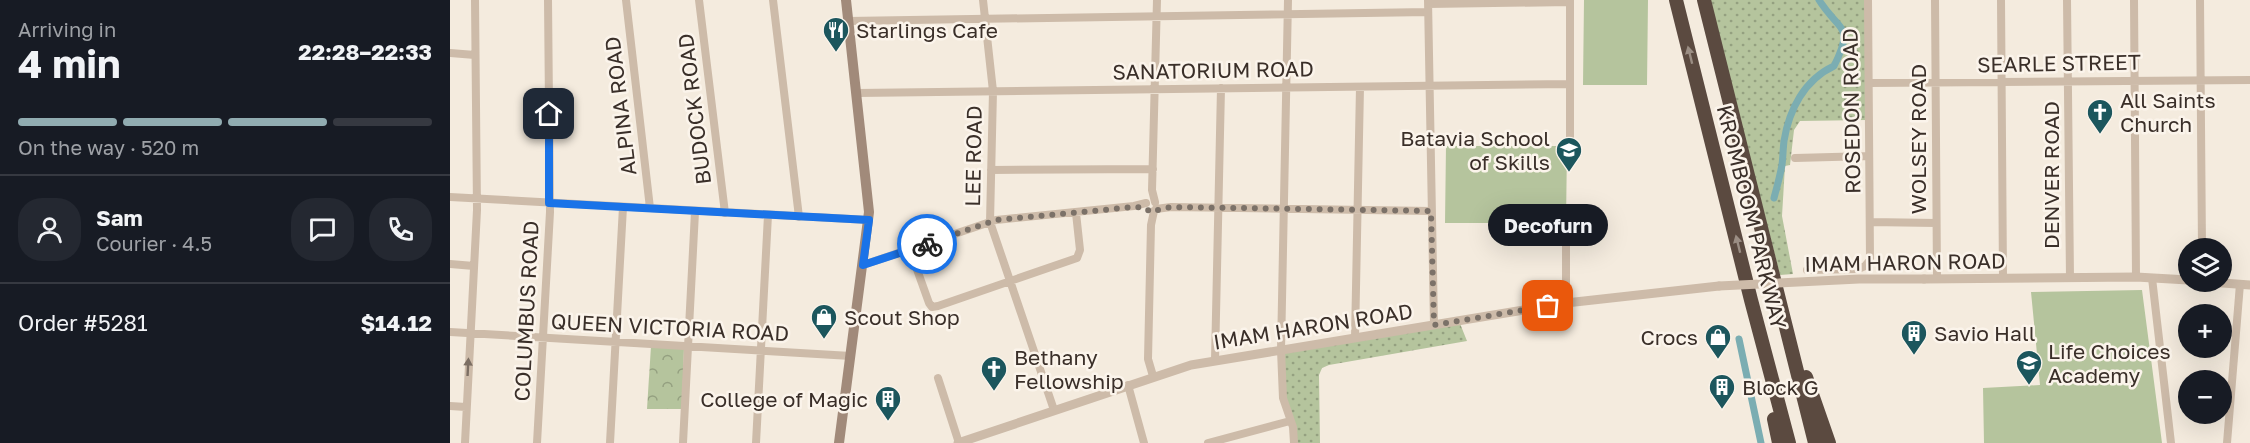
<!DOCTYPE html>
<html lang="en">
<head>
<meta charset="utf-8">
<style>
  :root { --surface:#171b24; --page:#242831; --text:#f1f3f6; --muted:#9ea1a6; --line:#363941; --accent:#91acb1 }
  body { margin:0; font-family:"Golos Text",sans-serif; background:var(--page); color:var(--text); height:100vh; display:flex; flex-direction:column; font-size:22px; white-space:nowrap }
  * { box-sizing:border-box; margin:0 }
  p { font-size:20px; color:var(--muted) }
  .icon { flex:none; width:33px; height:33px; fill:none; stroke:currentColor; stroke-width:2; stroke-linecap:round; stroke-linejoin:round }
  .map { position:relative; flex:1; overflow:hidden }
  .side { display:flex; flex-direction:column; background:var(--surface); width:450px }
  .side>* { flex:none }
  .fabs { position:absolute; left:1728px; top:238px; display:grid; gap:12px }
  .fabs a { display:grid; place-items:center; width:54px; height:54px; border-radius:50%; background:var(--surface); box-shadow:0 6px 24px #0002; font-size:30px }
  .pin { position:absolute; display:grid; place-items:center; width:51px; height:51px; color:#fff; margin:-26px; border-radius:12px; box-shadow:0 3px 9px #0006 }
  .courier { position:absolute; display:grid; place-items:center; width:60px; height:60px; margin:-30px; border:4px solid #1a73e8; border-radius:50%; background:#fff; color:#222; box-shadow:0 2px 8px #0007 }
  .bubble { position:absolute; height:42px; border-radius:21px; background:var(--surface); box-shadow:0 6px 24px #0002; font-size:20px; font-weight:700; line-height:42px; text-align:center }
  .summary em { font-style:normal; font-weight:700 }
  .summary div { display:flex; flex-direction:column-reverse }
  .summary { display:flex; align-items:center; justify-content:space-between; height:102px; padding:0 18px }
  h1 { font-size:39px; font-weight:700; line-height:45px }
  .bar { display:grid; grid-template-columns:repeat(4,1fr); gap:9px 6px; align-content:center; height:72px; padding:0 18px }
  .bar i { height:8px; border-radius:4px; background:var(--line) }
  .bar .selected { background:var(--accent) }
  .bar p { grid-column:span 4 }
  .line { display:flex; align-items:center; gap:15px; padding:0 18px; border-top:2px solid var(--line) }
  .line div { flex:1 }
  .round { display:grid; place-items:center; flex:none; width:63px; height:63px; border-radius:24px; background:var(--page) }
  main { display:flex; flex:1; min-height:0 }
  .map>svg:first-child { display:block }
  .grass { fill:url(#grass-dots) }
  .park { fill:url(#park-crowns) }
  .pitch { fill:#b5c49d }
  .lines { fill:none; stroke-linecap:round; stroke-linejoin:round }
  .canal { stroke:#7badb2; stroke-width:7 }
  .minor { stroke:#cdbba9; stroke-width:8 }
  .tertiary { stroke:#cdbba9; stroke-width:9 }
  .secondary { stroke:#a18a7a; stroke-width:10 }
  .motorway { stroke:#5b4a40; stroke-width:14 }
  .tertiary-bridge { stroke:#cdbba9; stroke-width:9 }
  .oneway { fill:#9b8e84 }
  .oneway2 { fill:#7c6e63 }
  .done { stroke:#7b7168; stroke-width:6; stroke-dasharray:0 10.8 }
  .route { stroke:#1a73e8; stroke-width:8 }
  .labels { text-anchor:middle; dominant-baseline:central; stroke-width:5; stroke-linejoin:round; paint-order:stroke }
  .poi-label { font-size:21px; fill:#3a2f29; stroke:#fbf4eb; text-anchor:start }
  .street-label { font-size:21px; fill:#3a2f29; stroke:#fbf4eb }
</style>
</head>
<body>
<main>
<section class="side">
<div class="summary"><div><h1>4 min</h1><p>Arriving in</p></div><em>22:28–22:33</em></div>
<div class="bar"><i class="selected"></i><i class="selected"></i><i class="selected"></i><i></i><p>On the way · 520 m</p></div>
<div class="line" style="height:108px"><a class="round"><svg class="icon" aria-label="person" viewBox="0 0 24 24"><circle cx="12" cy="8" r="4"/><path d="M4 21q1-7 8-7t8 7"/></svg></a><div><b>Sam</b><p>Courier · 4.5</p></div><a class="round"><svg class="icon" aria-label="chat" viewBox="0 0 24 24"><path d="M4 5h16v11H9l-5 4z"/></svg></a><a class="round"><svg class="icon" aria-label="phone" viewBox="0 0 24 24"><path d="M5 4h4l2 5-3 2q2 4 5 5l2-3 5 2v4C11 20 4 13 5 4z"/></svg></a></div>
<div class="line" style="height:78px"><div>Order #5281</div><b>$14.12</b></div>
</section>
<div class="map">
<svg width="1800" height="443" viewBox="0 0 1800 443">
  <defs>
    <pattern id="grass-dots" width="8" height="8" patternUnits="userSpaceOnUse" patternTransform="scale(1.5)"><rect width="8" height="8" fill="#b5c49d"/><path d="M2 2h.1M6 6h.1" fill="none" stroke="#94a080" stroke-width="1.8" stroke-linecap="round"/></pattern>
    <pattern id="park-crowns" width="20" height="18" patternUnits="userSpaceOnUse" patternTransform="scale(1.5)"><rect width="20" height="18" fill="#b5c49d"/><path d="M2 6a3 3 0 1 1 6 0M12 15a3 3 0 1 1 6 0" fill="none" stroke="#94a080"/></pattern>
  </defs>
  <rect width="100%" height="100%" fill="#f4ebde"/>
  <path class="grass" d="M1259,0h156l1,120 -66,1 -6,9 -4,35 -5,1 -3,50 11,58 -13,1z
    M1009,321l8,20 -138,24 -7,3 -3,7 1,68h-26l-10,-38 -3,-55z"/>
  <path class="park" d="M201,346l33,2 -2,61h-35z"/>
  <path class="pitch" d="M1134,0h64l-1,85h-64z
    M996,146h121l-1,77h-121z
    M1692,290l20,153h-178l-1,-55 57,-3 -9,-93z"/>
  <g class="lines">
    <path class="canal" d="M1324,198c3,-11 6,-22 8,-33 1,-8 1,-16 2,-24 5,-31 20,-61 50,-75 21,-42 5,-34 -15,-66
      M1289,339l22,104"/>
    <path class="minor" d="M176,0l24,208
      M249,0l26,213
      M323,0l26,217
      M533,0l10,91 -3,131 64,188
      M838,0l-7,350 2,48 10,29 1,16
      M978,0l6,325
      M1120,0v137
      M1485,0l2,279
      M1551,0l2,278
      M1617,0l3,278
      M1684,0l2,277
      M1750,0l2,249
      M978,4l142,-2
      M398,21l580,-9
      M0,53l25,2
      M1419,83l381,-3
      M407,93l713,-9
      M1345,158l74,-2
      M541,170l162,-1
      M0,197l419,23
      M705,202l-3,-12 5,-190
      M706,209l15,-2 260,4
      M1420,222l66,1
      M460,250l19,53 3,4 6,-1 139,-48 3,-8 -4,-37
      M0,264l24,2
      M413,265l133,-45 138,-14 12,-3
      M1357,270l51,-1 7,-3 5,-6 -2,-260
      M1702,278l19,165
      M1116,303v-72
      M0,332l401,24
      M905,338l5,-251
      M765,360l6,-272
      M703,376l-5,-17 3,-134 3,-14
      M488,378l21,65
      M678,385l16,58
      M0,406l16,1
      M15,443l12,-233 -2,-210
      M87,443l13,-231 -2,-212
      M160,443l13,-236
      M233,443l12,-231
      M306,443l12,-228
      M758,443l82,-22
      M1777,443l13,-159"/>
    <path class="tertiary" d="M1474,279l212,-2 52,3
      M1759,282l41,3
      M508,443l233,-78 375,-62 153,-17"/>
    <path class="secondary" d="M389,443l30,-231 -23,-212"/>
    <path class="motorway" d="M1226,0l75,300 38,143
      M1254,0l111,443
      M1356,377l23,66
      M1324,419l5,24"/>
    <path class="tertiary-bridge" d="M1269,286l140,-7h65"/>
  </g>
  <defs><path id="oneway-solid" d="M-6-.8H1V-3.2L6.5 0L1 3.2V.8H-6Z" transform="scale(1.5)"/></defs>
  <g class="oneway">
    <use href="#oneway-solid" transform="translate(1240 55) rotate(-104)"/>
    <use href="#oneway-solid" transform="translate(1288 244) rotate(-104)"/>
  </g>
  <use class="oneway2" href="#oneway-solid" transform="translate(18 367) rotate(-87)"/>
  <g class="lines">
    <path class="done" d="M477,244l69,-24 138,-13 12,1 4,4 21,-5 260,4 3,114 114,-19"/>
    <path class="route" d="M99,114v89l320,17 -6,45 64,-21"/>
  </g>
  <defs>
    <g id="restaurant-pin" transform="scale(1.35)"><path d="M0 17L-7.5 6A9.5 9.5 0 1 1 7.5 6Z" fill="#1c565d" stroke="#fbf4eb"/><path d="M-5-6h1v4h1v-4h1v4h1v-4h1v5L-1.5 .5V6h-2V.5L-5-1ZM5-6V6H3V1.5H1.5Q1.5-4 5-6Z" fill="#fff"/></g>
    <g id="church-pin" transform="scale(1.35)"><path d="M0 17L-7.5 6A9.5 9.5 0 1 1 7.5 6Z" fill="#1c565d" stroke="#fbf4eb"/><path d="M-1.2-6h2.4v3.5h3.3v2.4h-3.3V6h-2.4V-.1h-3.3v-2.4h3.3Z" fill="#fff"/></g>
    <g id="school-pin" transform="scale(1.35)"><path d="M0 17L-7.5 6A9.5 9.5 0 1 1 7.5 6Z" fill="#1c565d" stroke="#fbf4eb"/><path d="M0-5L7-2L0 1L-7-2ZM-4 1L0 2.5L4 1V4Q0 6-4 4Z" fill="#fff"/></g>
    <g id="shop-pin" transform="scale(1.35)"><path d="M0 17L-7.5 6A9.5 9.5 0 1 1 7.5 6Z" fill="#1c565d" stroke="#fbf4eb"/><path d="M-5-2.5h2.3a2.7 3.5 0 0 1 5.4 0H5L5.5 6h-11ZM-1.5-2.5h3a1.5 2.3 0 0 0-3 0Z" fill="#fff"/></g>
    <g id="building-pin" transform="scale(1.35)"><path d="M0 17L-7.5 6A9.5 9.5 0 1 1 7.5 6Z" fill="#1c565d" stroke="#fbf4eb"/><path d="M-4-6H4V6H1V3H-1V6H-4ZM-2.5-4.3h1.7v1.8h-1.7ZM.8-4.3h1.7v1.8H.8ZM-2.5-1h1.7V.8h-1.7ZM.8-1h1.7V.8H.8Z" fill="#fff"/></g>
    <g id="university-pin" transform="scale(1.35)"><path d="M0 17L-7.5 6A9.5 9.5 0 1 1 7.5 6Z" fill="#1c565d" stroke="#fbf4eb"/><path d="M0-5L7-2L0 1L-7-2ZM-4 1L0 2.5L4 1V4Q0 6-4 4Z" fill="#fff"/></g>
  </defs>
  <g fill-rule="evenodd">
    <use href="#restaurant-pin" x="386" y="30"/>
    <use href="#church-pin" x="1650" y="112"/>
    <use href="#school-pin" x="1119" y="150"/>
    <use href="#shop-pin" x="374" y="317"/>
    <use href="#building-pin" x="1464" y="333"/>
    <use href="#shop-pin" x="1268" y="337"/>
    <use href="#university-pin" x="1579" y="363"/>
    <use href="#church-pin" x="544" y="369"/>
    <use href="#building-pin" x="1272" y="387"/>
    <use href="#building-pin" x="438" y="399"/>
  </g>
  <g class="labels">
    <g class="poi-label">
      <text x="406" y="30">Starlings Cafe</text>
      <text x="1670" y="100">All Saints<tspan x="1670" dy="24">Church</tspan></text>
      <text x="1100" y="138" text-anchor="end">Batavia School<tspan x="1100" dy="24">of Skills</tspan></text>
      <text x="394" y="317">Scout Shop</text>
      <text x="1484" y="333">Savio Hall</text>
      <text x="1248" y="337" text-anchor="end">Crocs</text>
      <text x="1598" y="351">Life Choices<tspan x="1598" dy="24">Academy</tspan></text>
      <text x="564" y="357">Bethany<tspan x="564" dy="24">Fellowship</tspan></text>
      <text x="1292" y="387">Block G</text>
      <text x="418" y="399" text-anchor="end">College of Magic</text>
    </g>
    <g class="street-label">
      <text transform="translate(1609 63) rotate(-1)">SEARLE STREET</text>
      <text transform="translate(763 70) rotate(-1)">SANATORIUM ROAD</text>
      <text transform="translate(170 106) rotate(-97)">ALPINA ROAD</text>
      <text transform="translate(244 109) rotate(-97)">BUDOCK ROAD</text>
      <text transform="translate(1401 111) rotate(-91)">ROSEDON ROAD</text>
      <text transform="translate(1468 139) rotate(-90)">WOLSEY ROAD</text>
      <text transform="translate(523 156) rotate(-89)">LEE ROAD</text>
      <text transform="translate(1601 175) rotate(-90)">DENVER ROAD</text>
      <text transform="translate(1302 217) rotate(76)">KROMBOOM PARKWAY</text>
      <text transform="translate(1455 262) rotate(-1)">IMAM HARON ROAD</text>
      <text transform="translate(76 311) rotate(-87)">COLUMBUS ROAD</text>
      <text transform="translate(863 326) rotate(-9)">IMAM HARON ROAD</text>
      <text transform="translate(220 327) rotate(3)">QUEEN VICTORIA ROAD</text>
    </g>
  </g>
</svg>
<div class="fabs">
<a><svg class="icon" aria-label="layers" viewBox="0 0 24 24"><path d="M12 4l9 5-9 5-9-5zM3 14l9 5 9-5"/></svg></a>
<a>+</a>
<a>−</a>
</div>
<div class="pin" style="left:1098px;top:306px;background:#ea580c"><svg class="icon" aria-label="bag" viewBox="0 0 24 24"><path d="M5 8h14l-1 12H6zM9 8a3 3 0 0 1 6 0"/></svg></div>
<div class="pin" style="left:99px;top:114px;background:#1f2937"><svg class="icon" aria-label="home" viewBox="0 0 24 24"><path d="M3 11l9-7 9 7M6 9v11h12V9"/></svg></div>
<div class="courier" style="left:477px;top:244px"><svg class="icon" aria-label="bike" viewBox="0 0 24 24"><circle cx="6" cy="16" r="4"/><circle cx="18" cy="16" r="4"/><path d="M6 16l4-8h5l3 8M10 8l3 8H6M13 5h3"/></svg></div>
<div class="bubble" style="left:1038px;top:204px;width:120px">Decofurn</div>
</div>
</main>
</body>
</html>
